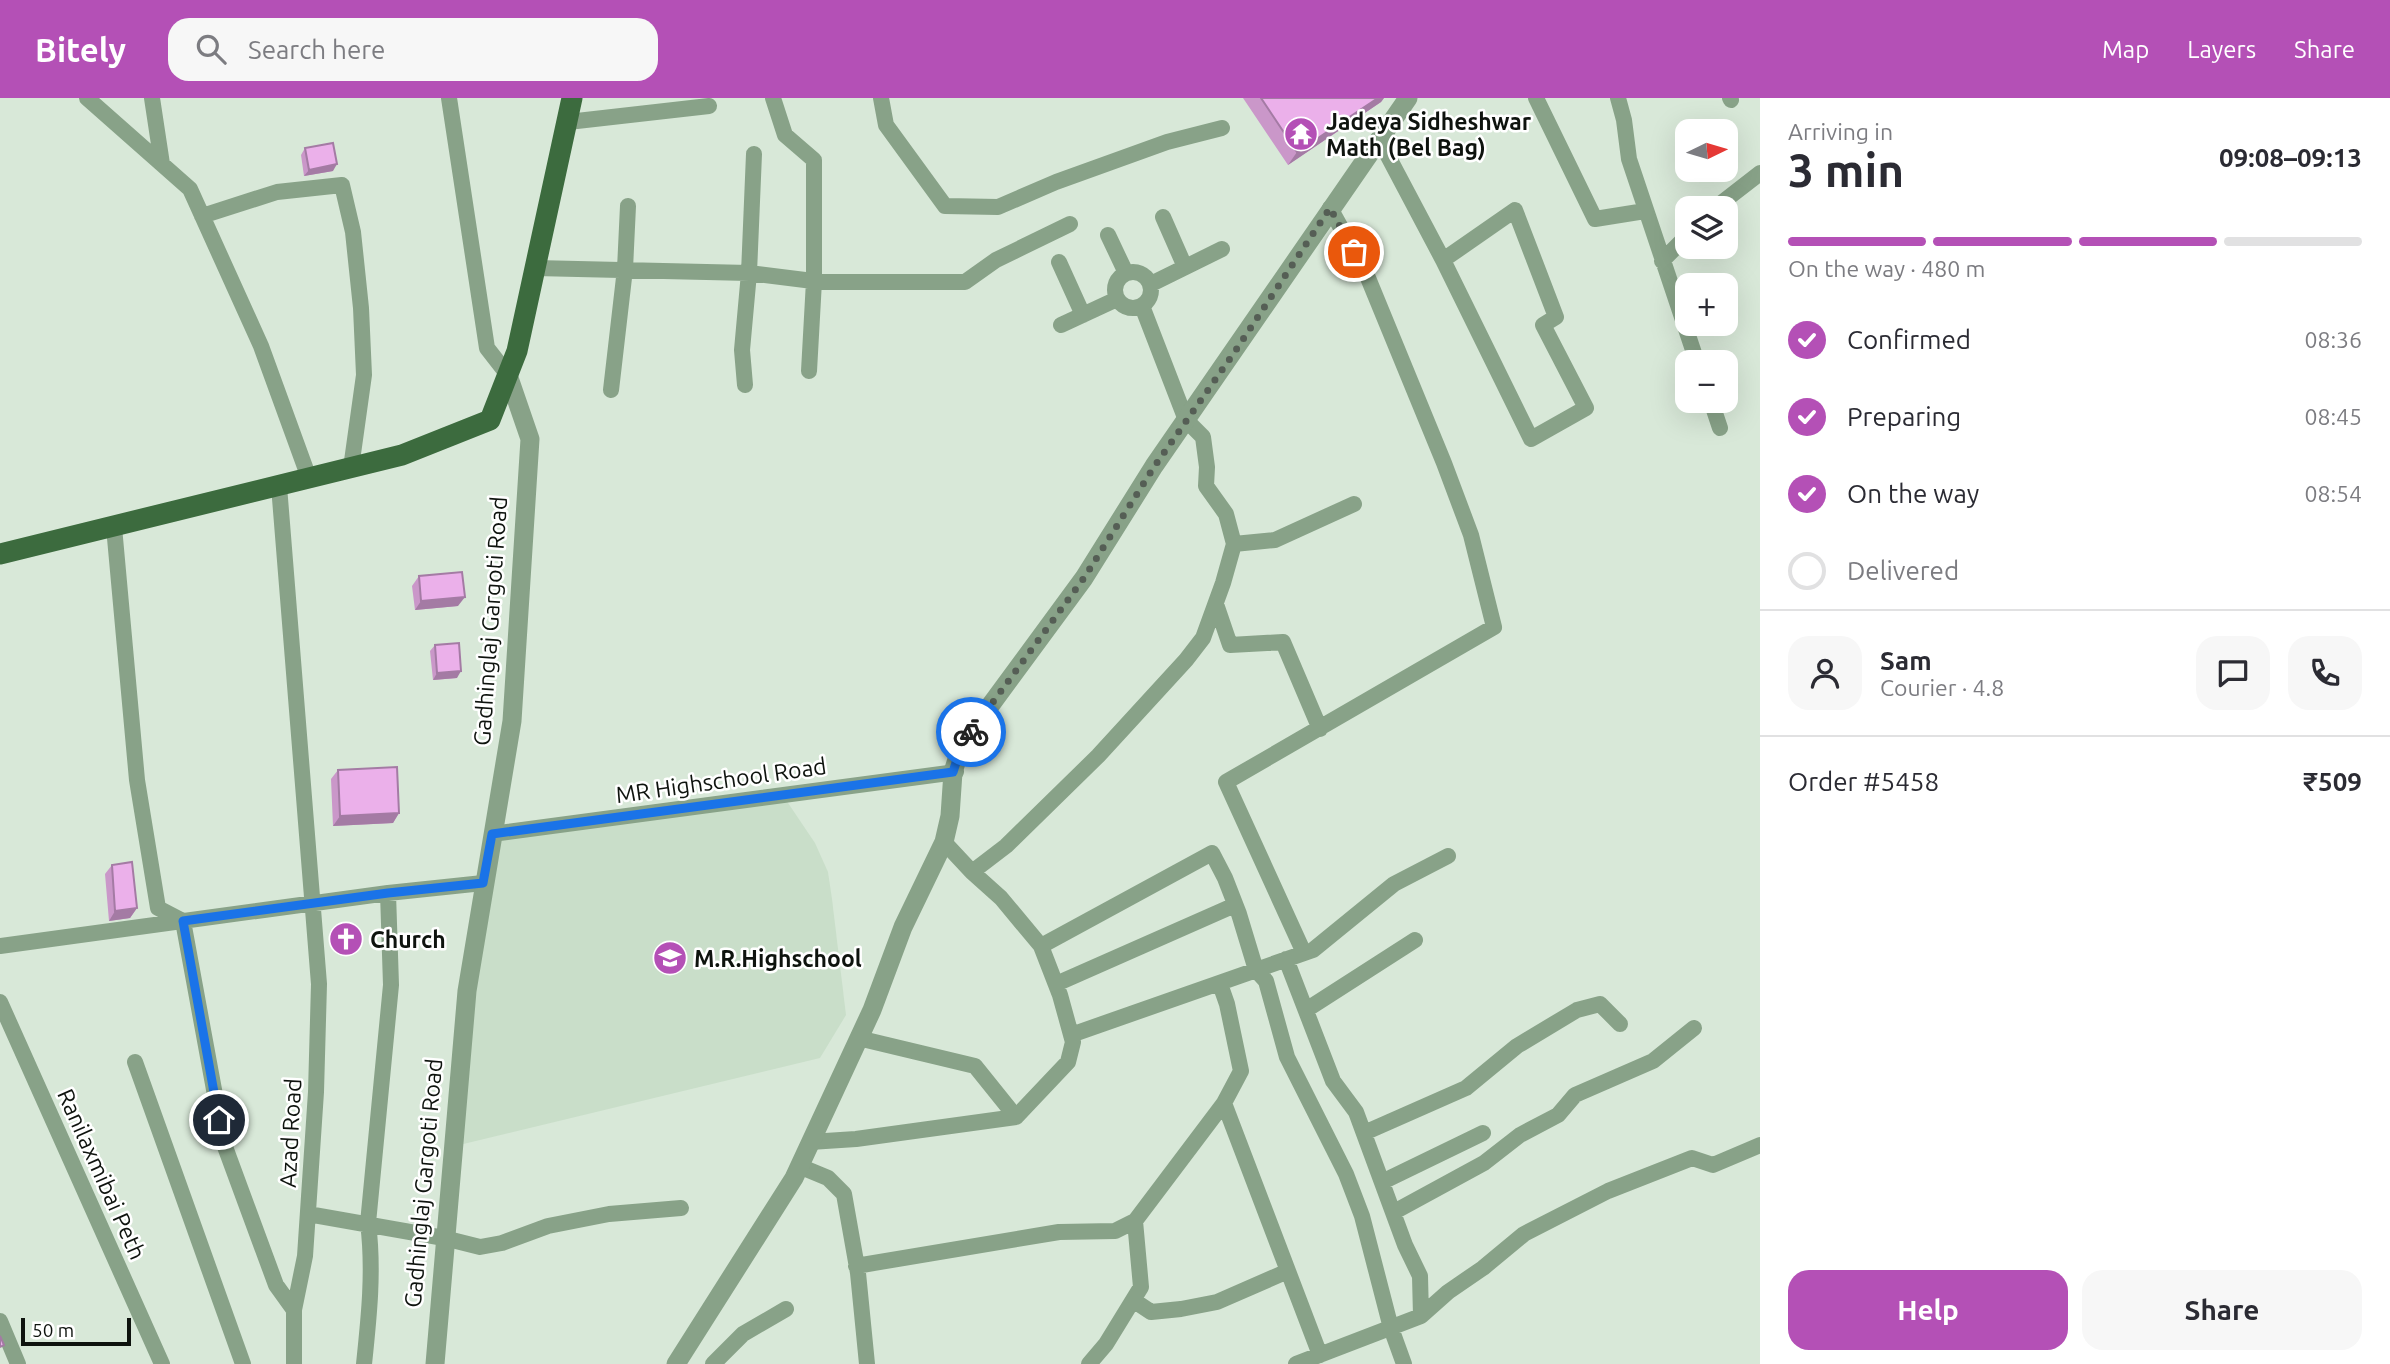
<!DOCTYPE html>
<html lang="en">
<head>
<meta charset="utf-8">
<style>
  :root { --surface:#fff; --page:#f7f7f7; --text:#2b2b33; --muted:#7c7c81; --line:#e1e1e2; --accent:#b450b6 }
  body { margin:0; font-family:Ubuntu,sans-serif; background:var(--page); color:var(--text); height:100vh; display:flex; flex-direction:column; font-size:26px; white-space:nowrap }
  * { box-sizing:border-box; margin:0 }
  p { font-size:23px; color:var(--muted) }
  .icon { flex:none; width:38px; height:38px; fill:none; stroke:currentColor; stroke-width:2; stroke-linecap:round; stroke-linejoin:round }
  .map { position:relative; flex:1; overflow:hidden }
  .details { display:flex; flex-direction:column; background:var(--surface); width:630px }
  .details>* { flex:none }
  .needle { width:46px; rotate:85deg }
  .controls { position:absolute; left:1675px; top:21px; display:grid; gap:14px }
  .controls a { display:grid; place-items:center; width:63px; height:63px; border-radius:14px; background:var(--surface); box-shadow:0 7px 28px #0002; font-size:35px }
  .scale { position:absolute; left:21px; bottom:18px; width:110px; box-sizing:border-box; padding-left:7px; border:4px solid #0e130e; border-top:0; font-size:19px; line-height:24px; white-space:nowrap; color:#0e130e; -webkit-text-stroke:5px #fff; paint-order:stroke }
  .pin { position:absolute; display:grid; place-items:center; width:60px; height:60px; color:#fff; margin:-30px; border:4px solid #fff; border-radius:50%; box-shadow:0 2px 7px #0007 }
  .courier { position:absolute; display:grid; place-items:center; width:70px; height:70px; margin:-35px; border:5px solid #1a73e8; border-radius:50%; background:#fff; color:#222; box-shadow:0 2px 9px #0007 }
  .headline em { font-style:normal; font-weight:700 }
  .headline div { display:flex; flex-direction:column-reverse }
  .headline { display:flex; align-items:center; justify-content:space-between; height:119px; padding:0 28px }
  h1 { font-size:46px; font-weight:700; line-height:52px }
  .bar { display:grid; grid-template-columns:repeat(4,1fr); gap:10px 7px; align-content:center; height:84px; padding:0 28px }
  .bar i { height:9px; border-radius:5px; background:var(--line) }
  .bar .active { background:var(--accent) }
  .bar p { grid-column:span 4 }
  .line { display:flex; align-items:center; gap:18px; padding:0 28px; border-top:2px solid var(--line) }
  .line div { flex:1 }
  .round { display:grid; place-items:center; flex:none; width:74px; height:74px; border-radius:21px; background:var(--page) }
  ol { padding:0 28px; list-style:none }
  li { display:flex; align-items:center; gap:21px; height:77px }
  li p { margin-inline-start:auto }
  li .icon { padding:7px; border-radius:50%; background:var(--accent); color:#fff; stroke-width:4 }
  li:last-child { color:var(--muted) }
  li i { width:38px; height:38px; border:4px solid var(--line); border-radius:50% }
  .action { display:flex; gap:14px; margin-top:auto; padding:14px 28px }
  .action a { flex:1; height:80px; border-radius:21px; background:var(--accent); color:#fff; font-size:28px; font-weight:700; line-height:80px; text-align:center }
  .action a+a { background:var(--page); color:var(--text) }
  header { display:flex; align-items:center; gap:42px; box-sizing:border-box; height:98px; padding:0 35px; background:var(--accent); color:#fff }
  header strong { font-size:33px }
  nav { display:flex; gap:38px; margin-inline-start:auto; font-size:24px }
  .search { width:490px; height:63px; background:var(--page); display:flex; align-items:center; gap:18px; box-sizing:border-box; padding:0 24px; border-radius:21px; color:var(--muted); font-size:26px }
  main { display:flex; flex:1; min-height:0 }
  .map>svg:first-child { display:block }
  .built { fill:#c9dec9 }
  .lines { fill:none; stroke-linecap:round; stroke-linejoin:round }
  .minor { stroke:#88a288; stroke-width:16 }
  .tertiary { stroke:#88a288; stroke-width:19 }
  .primary { stroke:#3c6b3e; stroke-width:21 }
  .wall { fill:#ca97c9 }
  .shaded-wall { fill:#a47ba4 }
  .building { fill:#ebb0ea; stroke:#a47ba4; stroke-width:2 }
  .done { stroke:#555e55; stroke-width:7; stroke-dasharray:0 12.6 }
  .route { stroke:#1a73e8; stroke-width:9 }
  .labels { text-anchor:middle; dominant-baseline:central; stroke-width:5; stroke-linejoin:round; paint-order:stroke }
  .poi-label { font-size:23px; font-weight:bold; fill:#0e130e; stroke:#fff; text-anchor:start }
  .street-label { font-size:23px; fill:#0e130e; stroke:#fff }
</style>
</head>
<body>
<header>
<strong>Bitely</strong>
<div class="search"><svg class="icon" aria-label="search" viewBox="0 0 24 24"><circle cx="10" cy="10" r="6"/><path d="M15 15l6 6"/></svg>Search here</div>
<nav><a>Map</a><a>Layers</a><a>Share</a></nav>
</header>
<main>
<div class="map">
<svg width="1760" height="1266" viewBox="0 0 1760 1266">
  <rect width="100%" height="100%" fill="#d8e8d8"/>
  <path class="built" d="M782,696l33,49 13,29 4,27 14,116 -26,43 -365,88 37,-312z"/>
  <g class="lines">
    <path class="minor" d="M87,0l103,91 71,157 48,132
      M152,0l10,66
      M449,0l38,250 21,27
      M773,0l12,37 29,25v121l-5,90
      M881,0l5,27 59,81 53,1 58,-25 111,-40 55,-14
      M1536,0l59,121 50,-8
      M1618,0l6,22 5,39 68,203
      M1730,0l1,2
      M568,24l141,-16
      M1379,41l64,121 72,-50 41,107 -13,8 43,83 -55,31 -88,-179
      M1715,110l45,-35
      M202,118l75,-24 65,-7 11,47 8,76 3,67 -13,93
      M1163,119l22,50
      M1108,137l18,38
      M1662,163l25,-25
      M1059,164l24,53
      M535,170l214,5 72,9h144l31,-22 74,-36
      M1115 192a18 18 0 1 1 36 0a18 18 0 1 1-36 0Z
      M1151,186l71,-35
      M1061,227l56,-26
      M745,287l-3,-35 7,-77 5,-119
      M611,292l14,-121 3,-63
      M1711,303l9,27
      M279,388l40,498 -3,108 -11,164 -11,54v54
      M114,429l23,253 21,128 25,13 41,223 52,141 18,25
      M1234,446l41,-4 79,-36
      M1216,506l14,41 53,-3 37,87
      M492,736l464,-62
      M972,774l34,-26 92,-90 88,-96 17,-22 20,-55 11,-39 -8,-30 -20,-28 1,-19 -4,-30 -17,-17 -44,-114
      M0,848l388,-53 95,-10
      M1041,848l171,-93 13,25 14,36 17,56 10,11 21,76 59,117 16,42 29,112 13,36
      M1304,855l-78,-171 268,-155 -23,-92 -27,-72 -78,-190 -36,-65
      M1286,861l47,122 23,31 49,133 15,31 1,40
      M1056,886l179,-79
      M0,904l162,362
      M1306,912l109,-70
      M1071,937l242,-85 81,-66 54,-28
      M858,940l117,28 41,51 52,-55 5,-20 -13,-47 -19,-49 -40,-48 -29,-26 -28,-30
      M135,964l108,302
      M1224,1005l96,252
      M1364,1035l102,-45 51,-42 60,-36 23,-6 20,20
      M810,1044l46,-3 160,-22
      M799,1068l29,12 16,16 14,79 9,91
      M1382,1084l101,-49
      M1394,1114l90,-49 36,-28 38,-20 17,-20 78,-34 41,-33
      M308,1116l136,24 36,9 22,-4 46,-17 61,-12 72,-6
      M856,1168l203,-34 56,-1 20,-10 89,-118 17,-32 -14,-67 -7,-20
      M1133,1202l18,12 30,-3 36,-7 71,-31
      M0,1223l18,43
      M364,1266c5,-47 10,-94 4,-141l23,-238 -3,-92
      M713,1266l30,-30 43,-25
      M1089,1266l17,-20 35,-57 -6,-66
      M1296,1266l125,-48 27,-24 35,-24 41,-34 84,-43 84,-33 21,7 47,-20"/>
    <path class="tertiary" d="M435,1266l32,-373 45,-270 18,-282 -22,-64
      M676,1266l118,-186 78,-168 31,-83 41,-85 6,-26 3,-44 9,-28 122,-166 70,-112 254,-368"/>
    <path class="primary" d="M0,456l402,-99 88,-35 27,-69 55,-253"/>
  </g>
  <path class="wall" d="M1243,0h141l-3,4 -93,63z
    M305,50l28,23 -29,5 -3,-21z
    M419,478l39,30 -43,4 -3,-24z
    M435,547l22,33 -24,2 -3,-29z
    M338,672l61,43 -6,10 -60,3 -2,-47z
    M112,767l25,43 -7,10 -21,3 -4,-47z"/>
  <path class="shaded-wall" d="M1378,0h6l-3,4 -93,63 9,-13z
    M337,66l-4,7 -29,5 5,-6z
    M465,499l-7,9 -43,4 6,-9z
    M461,573l-4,7 -24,2 4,-7z
    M399,715l-6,10 -60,3 7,-10z
    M137,810l-7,10 -21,3 6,-10z"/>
  <path class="building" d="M1261,0h117l-81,54z
    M333,45l4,21 -28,6 -4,-22z
    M462,474l3,25 -44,4 -2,-25z
    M459,545l2,28 -24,2 -2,-28z
    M397,669l2,46 -59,3 -2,-46z
    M132,764l5,46 -22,3 -3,-46z
    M0,1238l4,9 -4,2z"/>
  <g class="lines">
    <path class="done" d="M971,634l113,-154 70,-111 82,-117 94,-142 24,44"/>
    <path class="route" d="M219,1022l-36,-199 205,-28 95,-10 9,-49 461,-62 9,-28 9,-12"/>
  </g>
  <defs>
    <g id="temple-disc" transform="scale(1.75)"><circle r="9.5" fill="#b450b6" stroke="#fff"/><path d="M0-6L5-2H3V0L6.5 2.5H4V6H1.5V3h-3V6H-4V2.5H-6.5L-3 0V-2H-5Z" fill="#fff"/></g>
    <g id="church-disc" transform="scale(1.75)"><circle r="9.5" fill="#b450b6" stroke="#fff"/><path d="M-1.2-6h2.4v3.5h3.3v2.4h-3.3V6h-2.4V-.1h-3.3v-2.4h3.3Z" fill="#fff"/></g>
    <g id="school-disc" transform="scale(1.75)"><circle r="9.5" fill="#b450b6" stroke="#fff"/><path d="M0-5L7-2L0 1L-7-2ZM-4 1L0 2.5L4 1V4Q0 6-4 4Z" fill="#fff"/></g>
  </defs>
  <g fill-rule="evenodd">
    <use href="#temple-disc" x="1301" y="36"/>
    <use href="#church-disc" x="346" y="841"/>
    <use href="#school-disc" x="670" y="860"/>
  </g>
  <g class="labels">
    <g class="poi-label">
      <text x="1326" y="23">Jadeya Sidheshwar<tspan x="1326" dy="26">Math (Bel Bag)</tspan></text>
      <text x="370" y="841">Church</text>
      <text x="694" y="860">M.R.Highschool</text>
    </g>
    <g class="street-label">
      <text transform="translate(490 523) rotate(-86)">Gadhinglaj Gargoti Road</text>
      <text transform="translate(721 682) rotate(-8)">MR Highschool Road</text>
      <text transform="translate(290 1035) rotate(-87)">Azad Road</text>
      <text transform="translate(102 1076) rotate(66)">Ranilaxmibai Peth</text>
      <text transform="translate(423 1085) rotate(-85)">Gadhinglaj Gargoti Road</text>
    </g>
  </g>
</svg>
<div class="controls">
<a><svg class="needle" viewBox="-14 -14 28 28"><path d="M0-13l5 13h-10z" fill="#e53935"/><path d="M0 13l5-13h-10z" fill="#7c7c81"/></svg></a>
<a><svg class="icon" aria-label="layers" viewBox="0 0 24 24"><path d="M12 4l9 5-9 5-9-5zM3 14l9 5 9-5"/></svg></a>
<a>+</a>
<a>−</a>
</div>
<div class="scale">50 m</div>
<div class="pin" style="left:1354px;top:154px;background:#ea580c"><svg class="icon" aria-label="bag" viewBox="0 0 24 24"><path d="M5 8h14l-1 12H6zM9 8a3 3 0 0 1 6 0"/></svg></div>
<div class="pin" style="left:219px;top:1022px;background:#1f2937"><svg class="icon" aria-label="home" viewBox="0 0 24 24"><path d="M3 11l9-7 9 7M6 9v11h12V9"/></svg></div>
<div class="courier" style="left:971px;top:634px"><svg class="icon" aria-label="bike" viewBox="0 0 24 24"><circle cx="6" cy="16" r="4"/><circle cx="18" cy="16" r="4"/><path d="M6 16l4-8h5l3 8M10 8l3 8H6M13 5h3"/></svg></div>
</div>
<section class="details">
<div class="headline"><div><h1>3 min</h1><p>Arriving in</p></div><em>09:08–09:13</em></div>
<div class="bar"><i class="active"></i><i class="active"></i><i class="active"></i><i></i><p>On the way · 480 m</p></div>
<ol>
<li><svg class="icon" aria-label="check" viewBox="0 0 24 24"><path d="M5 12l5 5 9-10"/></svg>Confirmed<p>08:36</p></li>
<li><svg class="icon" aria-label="check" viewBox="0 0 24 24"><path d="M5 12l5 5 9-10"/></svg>Preparing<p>08:45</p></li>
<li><svg class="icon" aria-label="check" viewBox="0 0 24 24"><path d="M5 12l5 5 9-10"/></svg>On the way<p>08:54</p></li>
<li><i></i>Delivered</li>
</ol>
<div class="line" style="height:126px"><a class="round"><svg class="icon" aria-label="person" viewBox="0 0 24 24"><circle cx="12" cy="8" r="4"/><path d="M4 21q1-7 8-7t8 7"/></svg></a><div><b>Sam</b><p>Courier · 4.8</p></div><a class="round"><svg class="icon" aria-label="chat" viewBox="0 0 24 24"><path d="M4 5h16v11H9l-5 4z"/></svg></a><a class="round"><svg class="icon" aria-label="phone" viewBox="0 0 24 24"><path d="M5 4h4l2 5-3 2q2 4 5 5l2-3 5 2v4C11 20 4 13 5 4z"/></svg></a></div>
<div class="line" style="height:91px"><div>Order #5458</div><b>₹509</b></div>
<div class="action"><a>Help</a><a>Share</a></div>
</section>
</main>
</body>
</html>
